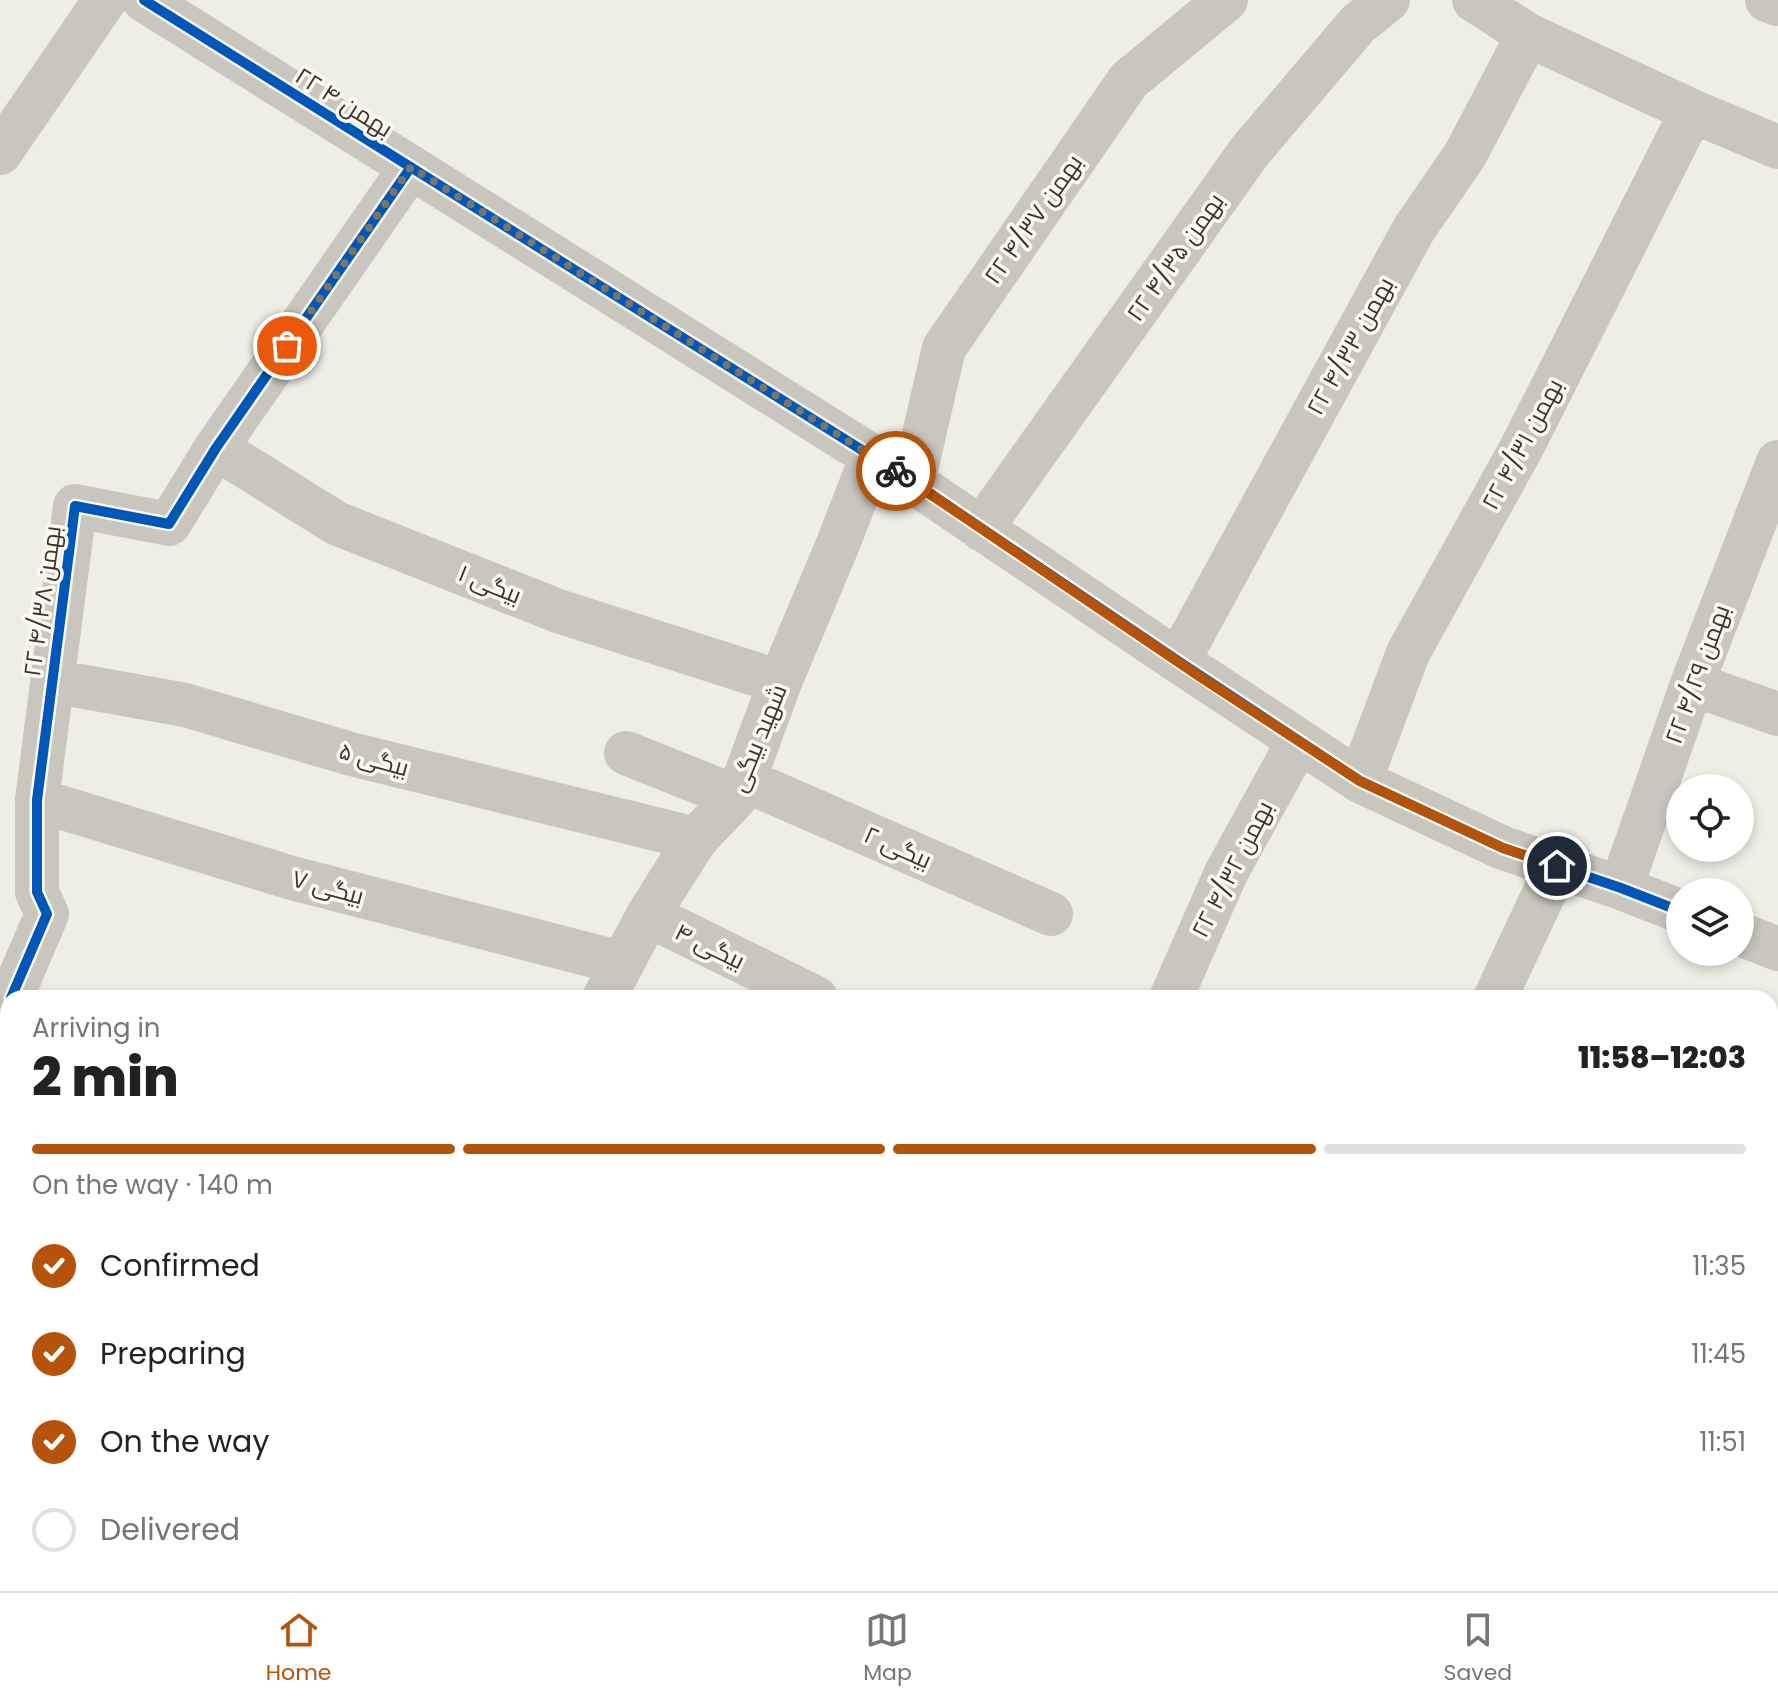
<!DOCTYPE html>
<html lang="en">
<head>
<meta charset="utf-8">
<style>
  :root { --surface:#fff; --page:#f2f2f2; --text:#222; --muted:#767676; --line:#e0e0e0; --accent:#b45309 }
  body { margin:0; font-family:Poppins,Cairo,sans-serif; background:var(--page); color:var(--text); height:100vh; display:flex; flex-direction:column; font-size:30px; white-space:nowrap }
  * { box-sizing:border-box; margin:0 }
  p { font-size:26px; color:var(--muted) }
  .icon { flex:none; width:44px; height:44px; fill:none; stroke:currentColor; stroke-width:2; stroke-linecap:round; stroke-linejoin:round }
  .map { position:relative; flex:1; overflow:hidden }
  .drawer { position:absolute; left:0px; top:990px; width:1778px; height:602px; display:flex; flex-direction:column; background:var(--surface); border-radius:24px 24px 0 0; box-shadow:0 4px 12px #0003 }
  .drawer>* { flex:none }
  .tools { position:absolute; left:1666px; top:774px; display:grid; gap:16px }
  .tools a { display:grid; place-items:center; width:88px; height:88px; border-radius:50%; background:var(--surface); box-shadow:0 4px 12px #0003; font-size:40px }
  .pin { position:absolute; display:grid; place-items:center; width:68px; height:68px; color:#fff; margin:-34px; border:4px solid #fff; border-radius:50%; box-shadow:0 2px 8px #0007 }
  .courier { position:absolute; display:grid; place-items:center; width:80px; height:80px; margin:-40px; border:6px solid #b45309; border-radius:50%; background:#fff; color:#222; box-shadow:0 2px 10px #0007 }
  .headline em { font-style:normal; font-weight:800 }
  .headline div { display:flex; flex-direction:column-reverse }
  .headline { display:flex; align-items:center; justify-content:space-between; height:136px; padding:0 32px }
  h1 { font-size:52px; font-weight:800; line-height:60px }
  .bar { display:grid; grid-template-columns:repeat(4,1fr); gap:12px 8px; align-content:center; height:96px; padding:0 32px }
  .bar i { height:10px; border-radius:6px; background:var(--line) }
  .bar .active { background:var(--accent) }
  .bar p { grid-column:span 4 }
  ol { padding:0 32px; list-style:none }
  li { display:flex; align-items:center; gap:24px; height:88px }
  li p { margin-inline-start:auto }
  li .icon { padding:8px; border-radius:50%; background:var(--accent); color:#fff; stroke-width:4 }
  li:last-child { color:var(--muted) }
  li i { width:44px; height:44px; border:4px solid var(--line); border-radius:50% }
  .tabs { display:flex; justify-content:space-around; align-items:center; height:112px; border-top:2px solid var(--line); background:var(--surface); font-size:22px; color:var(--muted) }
  .tabs a { display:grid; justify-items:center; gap:4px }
  .tabs .active { color:var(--accent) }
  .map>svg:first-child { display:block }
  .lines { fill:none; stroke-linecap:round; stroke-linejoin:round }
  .minor { stroke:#c8c6be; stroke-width:44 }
  .cycleway-casing { stroke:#faf8ef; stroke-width:15 }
  .cycleway { stroke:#0057b8; stroke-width:10 }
  .done { stroke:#78756d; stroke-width:8; stroke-dasharray:0 14.4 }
  .route { stroke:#b45309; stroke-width:10 }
  .labels { text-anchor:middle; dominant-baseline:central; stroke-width:7; stroke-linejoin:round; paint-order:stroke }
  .street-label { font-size:24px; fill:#39342c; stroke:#faf8ef }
</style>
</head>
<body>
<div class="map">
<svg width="1778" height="1591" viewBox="0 0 1778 1591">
  <rect width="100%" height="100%" fill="#eeede6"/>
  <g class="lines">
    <path class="minor" d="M144,0l769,482 265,179 182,120 143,67 118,40 59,23
      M1474,0l54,35 164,76 86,36
      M1767,0l11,4
      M0,153l105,-153
      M216,448l120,75 222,88 222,71
      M913,482l31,-134 185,-268 97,-80
      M981,529l269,-378 108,-127 30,-24
      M1178,661l236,-432 51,-74 63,-120
      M52,681l133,24 166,49 345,85
      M1692,684l86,30
      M626,753l110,44
      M744,780l307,134
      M1360,781l48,-128 114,-206 170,-336
      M37,800l255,78 329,85
      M1621,888l71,-204 86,-222
      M648,915l168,83
      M1740,934l38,15
      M11,998l36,-84 -10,-22v-92l38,-294 94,18 47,-76 195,-281
      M604,998l44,-83 48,-76 40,-42 8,-17 36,-98 58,-138 34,-88
      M1171,998l55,-125 72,-131
      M1495,998l62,-132
      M0,1033l8,3
      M0,1286l8,3
      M1770,1299h8
      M1770,1468l8,1
      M0,1532l8,4
      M106,1584l16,7
      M1457,1584l18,7
      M353,1591l3,-7"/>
    <g class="cycleway-casing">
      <path id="cycleway" d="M144,0l769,482 265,179 182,120 143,67 118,40 59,23
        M11,998l36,-84 -10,-22v-92l38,-294 94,18 47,-76 195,-281"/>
    </g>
    <use href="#cycleway" class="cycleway"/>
  </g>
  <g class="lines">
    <path class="done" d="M287,346l124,-179 485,304"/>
    <path class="route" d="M896,471l306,207 158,103 143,67 54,18"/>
  </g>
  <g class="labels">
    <g class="street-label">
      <text transform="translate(344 102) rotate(32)">۲۲ بهمن ۴</text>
      <text transform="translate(1033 219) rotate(-55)">۲۲ بهمن ۴/۳۷</text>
      <text transform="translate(1175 257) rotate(-55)">۲۲ بهمن ۴/۳۵</text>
      <text transform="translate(1350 346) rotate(-61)">۲۲ بهمن ۴/۳۳</text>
      <text transform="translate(1522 444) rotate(-62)">۲۲ بهمن ۴/۳۱</text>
      <text transform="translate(490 584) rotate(22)">بیگی ۱</text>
      <text transform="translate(42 601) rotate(-82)">۲۲ بهمن ۴/۳۸</text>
      <text transform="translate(1697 674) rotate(-70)">۲۲ بهمن ۴/۲۹</text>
      <text transform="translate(758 738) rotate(-68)">شهید بیگی</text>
      <text transform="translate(374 759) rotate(15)">بیگی ۵</text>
      <text transform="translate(898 847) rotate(24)">بیگی ۲</text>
      <text transform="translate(1232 869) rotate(-63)">۲۲ بهمن ۴/۳۲</text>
      <text transform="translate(328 887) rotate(15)">بیگی ۷</text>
      <text transform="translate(710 946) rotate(26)">بیگی ۴</text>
    </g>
  </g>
</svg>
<div class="tools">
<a><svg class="icon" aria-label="locate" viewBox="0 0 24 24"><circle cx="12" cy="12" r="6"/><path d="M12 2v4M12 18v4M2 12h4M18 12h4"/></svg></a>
<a><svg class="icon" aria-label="layers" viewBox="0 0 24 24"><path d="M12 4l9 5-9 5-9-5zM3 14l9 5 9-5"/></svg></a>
</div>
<div class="pin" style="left:287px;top:346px;background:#ea580c"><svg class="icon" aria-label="bag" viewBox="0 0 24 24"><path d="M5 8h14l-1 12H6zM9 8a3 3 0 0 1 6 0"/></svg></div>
<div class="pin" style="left:1557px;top:866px;background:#1f2937"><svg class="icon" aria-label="home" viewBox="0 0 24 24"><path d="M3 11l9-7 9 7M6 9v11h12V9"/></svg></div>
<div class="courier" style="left:896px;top:471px"><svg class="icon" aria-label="bike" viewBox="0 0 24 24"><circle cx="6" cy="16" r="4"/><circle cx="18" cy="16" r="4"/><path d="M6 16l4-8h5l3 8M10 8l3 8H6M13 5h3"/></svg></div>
<section class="drawer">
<div class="headline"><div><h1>2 min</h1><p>Arriving in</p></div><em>11:58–12:03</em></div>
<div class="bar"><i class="active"></i><i class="active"></i><i class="active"></i><i></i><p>On the way · 140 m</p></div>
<ol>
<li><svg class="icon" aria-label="check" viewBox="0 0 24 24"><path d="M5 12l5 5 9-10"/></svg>Confirmed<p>11:35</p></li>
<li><svg class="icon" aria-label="check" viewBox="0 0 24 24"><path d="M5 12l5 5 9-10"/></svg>Preparing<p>11:45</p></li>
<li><svg class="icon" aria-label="check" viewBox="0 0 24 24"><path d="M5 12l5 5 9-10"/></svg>On the way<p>11:51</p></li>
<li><i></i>Delivered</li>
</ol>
</section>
</div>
<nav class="tabs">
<a class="active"><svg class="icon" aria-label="home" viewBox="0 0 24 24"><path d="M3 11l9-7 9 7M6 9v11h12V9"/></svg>Home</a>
<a><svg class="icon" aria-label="map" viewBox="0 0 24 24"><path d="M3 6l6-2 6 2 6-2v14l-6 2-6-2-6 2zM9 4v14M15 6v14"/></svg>Map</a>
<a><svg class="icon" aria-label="saved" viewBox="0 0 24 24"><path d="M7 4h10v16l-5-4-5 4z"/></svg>Saved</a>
</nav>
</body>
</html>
